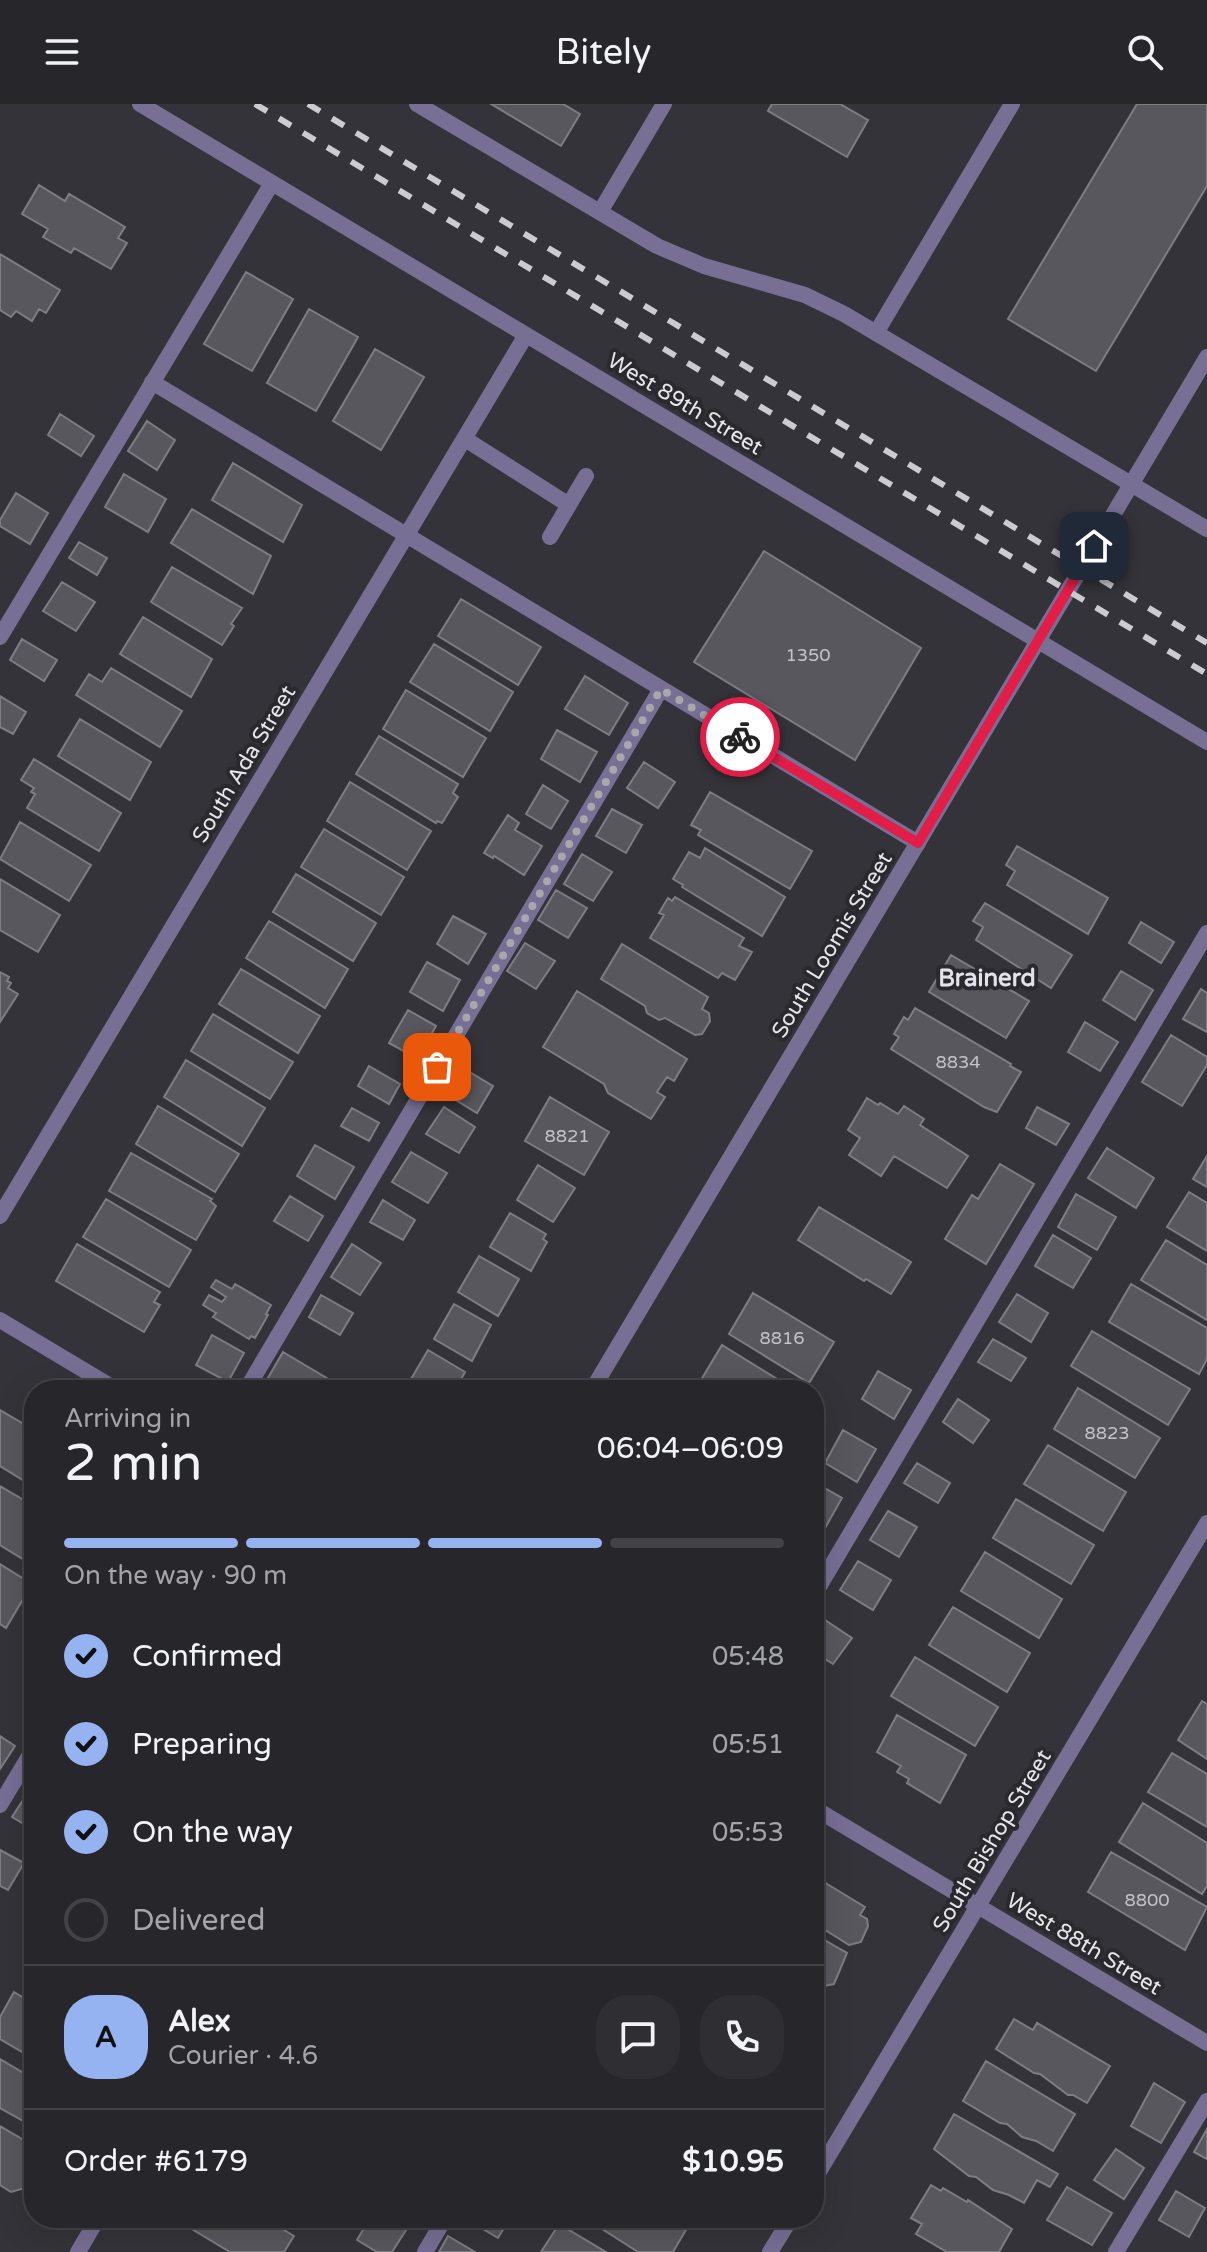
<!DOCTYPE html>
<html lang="en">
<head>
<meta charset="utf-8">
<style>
  :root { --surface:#27262b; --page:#2f2e33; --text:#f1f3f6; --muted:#a4a5a9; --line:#434347; --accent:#95b2f1 }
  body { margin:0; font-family:"Varela Round",sans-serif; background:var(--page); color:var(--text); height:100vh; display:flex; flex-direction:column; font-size:30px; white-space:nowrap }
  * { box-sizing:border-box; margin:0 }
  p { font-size:26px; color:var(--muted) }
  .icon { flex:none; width:44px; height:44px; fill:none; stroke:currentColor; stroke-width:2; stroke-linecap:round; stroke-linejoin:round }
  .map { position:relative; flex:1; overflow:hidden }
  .panel { position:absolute; left:24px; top:1276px; width:800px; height:848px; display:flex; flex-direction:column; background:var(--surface); border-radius:32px; box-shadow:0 8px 32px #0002,0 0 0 2px var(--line) }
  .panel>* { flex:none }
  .pin { position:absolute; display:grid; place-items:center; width:68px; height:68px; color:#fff; margin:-34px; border-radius:16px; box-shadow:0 4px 12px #0006 }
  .courier { position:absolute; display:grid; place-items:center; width:80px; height:80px; margin:-40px; border:6px solid #e11d48; border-radius:50%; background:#fff; color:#222; box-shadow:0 2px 10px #0007 }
  .head em { font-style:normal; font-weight:600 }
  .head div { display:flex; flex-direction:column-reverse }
  .head { display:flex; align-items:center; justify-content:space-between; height:136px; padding:0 40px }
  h1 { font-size:52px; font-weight:600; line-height:60px }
  .bar { display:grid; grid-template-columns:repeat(4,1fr); gap:12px 8px; align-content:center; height:96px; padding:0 40px }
  .bar i { height:10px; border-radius:6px; background:var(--line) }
  .bar .current { background:var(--accent) }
  .bar p { grid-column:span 4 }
  .line { display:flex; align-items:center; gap:20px; padding:0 40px; border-top:2px solid var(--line) }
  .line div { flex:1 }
  .round { display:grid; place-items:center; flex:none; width:84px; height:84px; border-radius:32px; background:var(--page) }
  ol { padding:0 40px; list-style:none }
  li { display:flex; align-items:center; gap:24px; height:88px }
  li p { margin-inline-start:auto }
  li .icon { padding:8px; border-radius:50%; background:var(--accent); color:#111; stroke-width:4 }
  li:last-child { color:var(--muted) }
  li i { width:44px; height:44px; border:4px solid var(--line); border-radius:50% }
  header { display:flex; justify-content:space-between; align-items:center; height:104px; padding:0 40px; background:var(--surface); font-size:36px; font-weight:600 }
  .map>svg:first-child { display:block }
  .building { fill:#58575d; stroke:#7e7d84; stroke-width:2 }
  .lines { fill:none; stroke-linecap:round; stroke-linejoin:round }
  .service { stroke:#776f94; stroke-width:16 }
  .minor { stroke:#776f94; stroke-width:16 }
  .rail { stroke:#cccbcf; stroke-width:6; stroke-dasharray:14 14; stroke-linecap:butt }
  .done { stroke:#a8a7ac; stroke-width:8; stroke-dasharray:0 14.4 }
  .route { stroke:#e11d48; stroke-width:10 }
  .labels { text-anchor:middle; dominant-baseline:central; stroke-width:8; stroke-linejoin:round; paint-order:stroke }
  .number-label { font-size:18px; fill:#c3c2c7 }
  .street-label { font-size:22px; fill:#e7e6ea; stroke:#2a292e }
  .neighbourhood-label { font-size:24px; font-weight:bold; fill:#e3e1e9; stroke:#2a292e }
</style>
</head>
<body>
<header><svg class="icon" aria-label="menu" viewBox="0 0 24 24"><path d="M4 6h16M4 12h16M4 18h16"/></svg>Bitely<svg class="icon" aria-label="search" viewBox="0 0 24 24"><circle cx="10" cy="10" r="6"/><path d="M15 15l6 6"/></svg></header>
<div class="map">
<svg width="1207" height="2148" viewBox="0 0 1207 2148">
  <rect width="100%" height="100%" fill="#343339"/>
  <path class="building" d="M491,0h72l17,10 -19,32z
    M772,0h68l28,16 -21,37 -79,-46z
    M1137,0h70v82l-111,185 -88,-52z
    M39,81l26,16 4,-7 56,33 -7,11 9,5 -16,26 -37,-21 -3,5 -28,-16 5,-8 -26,-15z
    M0,150l60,36 -14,23 -7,-4 -7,12 -16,-10 -5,6 -11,-7z
    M246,168l47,27 -41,72 -48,-27z
    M309,205l49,28 -42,74 -49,-28z
    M375,245l49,28 -43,73 -48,-29z
    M60,310l34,22 -13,20 -33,-21z
    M147,317l28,19 -18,30 -29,-19z
    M233,359l69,42 -19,37 -71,-42z
    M124,370l42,25 -18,33 -43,-25z
    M16,389l32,20 -18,31 -30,-18v-6z
    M192,405l79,47 -18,38 -82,-51z
    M79,438l28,16 -10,17 -28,-17z
    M764,447l157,97 -66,112 -161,-98z
    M172,463l70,41 -11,16 3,2 -12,19 -71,-43z
    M62,478l33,20 -19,29 -33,-20z
    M461,495l80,48 -23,38 -80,-49z
    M143,513l69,42 -21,38 -71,-43z
    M22,535l35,21 -13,21 -34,-21z
    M434,540l79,48 -23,39 -80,-49z
    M111,564l71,43 -22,36 -84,-52 13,-21 13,8z
    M585,572l43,27 -19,32 -44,-26z
    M406,586l80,48 -23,39 -80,-48z
    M0,592l26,16 -13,22 -13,-7z
    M80,615l71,43 -21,38 -72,-44z
    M557,626l40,22 -17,30 -39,-23z
    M379,632l79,48 -5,9 5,4 -16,26 -5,-2 -1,2 -80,-49z
    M34,655l87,54 -22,38 -72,-43 8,-14 -4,-2 3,-4 -13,-8z
    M644,658l31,20 -17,26 -31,-20z
    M350,678l81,49 -24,39 -80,-49z
    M543,681l25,16 -17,28 -25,-15z
    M710,688l102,59 -22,38 -92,-54 3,-5 -10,-5z
    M612,705l30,16 -16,28 -30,-17z
    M508,711l11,8 -4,7 27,16 -18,29 -30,-19 -1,2 -9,-5z
    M20,718l71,43 -22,36 -69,-42z
    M324,725l80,48 -23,38 -80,-48z
    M1017,742l91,52 -20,36 -81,-49 8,-14 -9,-6z
    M705,744l80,49 -23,39 -80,-49 1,-2 -10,-6 16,-27 11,6z
    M582,750l30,18 -19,29 -29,-17z
    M296,770l80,49 -23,38 -80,-49z
    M0,775l60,36 -22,37 -38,-22z
    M556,786l31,18 -19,30 -30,-18z
    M675,793l69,41 -5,8 13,6 -17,28 -13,-7 -4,5 -68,-40 14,-23 -5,-2 9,-15 4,3z
    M985,799l87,52 -21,33 -75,-48 7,-13 -10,-6z
    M453,812l33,18 -18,30 -31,-20z
    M269,817l79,48 -23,39 -79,-50z
    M1141,818l33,20 -13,21 -32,-20z
    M525,839l30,18 -19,28 -29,-18z
    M622,840l86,53 -6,12 7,4 1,8 -8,13 -7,1 -30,-17 -6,2 -12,-7 -2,-7 -44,-27z
    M951,851l78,46 -23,37 -77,-46z
    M427,858l33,18 -17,31 -33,-19z
    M241,865l79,47 -22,37 -79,-49z
    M1121,867l32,19 -18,30 -32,-20z
    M0,868l9,5 -2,4 4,2 -3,5 10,6 -18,28z
    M1201,885l6,4v39l-24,-13z
    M577,887l110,68 -13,22 -7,-4 -10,15 8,5 -14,22 -43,-26 -4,-9 -61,-37z
    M915,904l96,56 -1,2 11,6 -24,40 -13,-5 -93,-58 8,-12 -5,-3 10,-17 4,3z
    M408,906l28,16 -18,33 -29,-16z
    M213,910l80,48 -23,37 -79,-48z
    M1085,918l33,20 -18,29 -32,-19z
    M1171,931l36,22v8l-25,41 -40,-24z
    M186,956l79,48 -23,38 -78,-49z
    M369,962l31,18 -11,20 -31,-18z
    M463,964l30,18 -16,27 -31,-19z
    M550,993l59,35 -25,43 -59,-34z
    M867,994l11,7 2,-2 18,11 6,-8 20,13 -4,6 48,31 -21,32 -53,-32 -13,20 -32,-21 11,-17 -12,-8z
    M158,1002l81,48 -24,38 -79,-48z
    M444,1003l31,20 -16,26 -33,-19z
    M1037,1003l32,17 -13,21 -30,-17z
    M352,1004l27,15 -10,18 -28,-15z
    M315,1041l39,22 -19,32 -38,-23z
    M1107,1044l47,30 -18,30 -48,-30z
    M411,1048l36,21 -19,30 -36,-21z
    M131,1049l81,46 -2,2 6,5 -20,34 -87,-49z
    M1207,1052v31l-14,-8z
    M1000,1060l34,20 -48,80 -41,-25 27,-44 6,4z
    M538,1061l37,23 -22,34 -36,-22z
    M1189,1088l18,11v48l-40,-24z
    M1076,1090l40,23 -19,33 -39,-23z
    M290,1092l33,20 -15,25 -34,-20z
    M106,1095l85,51 -22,37 -86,-50z
    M383,1096l32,20 -12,20 -33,-18z
    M819,1103l92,55 -20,32 -25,-15 -2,2 -66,-41z
    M510,1109l36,21 -3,5 4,3 -16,29 -41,-24z
    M1053,1131l38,23 -18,30 -38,-22z
    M1166,1136l41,25v55l-66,-40z
    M77,1140l83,48 -6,10 6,3 -16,27 -88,-51z
    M352,1140l29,19 -21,32 -29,-18z
    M479,1152l40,23 -21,37 -40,-24z
    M216,1176l16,9 3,-5 36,21 -5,9 2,1 -13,23 -4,-2 -2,3 -36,-22 3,-4 -13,-8 6,-10 13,7 4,-5 -15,-10z
    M1131,1180l76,44v31l-8,15 -90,-52z
    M753,1189l81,49 -25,41 -80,-49z
    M1017,1190l31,19 -17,29 -32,-20z
    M321,1191l32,18 -13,22 -31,-18z
    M454,1200l37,21 -19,36 -38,-22z
    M1092,1227l98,58 -22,36 -97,-59z
    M212,1231l32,18 -16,29 -32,-17z
    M993,1235l33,19 -15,23 -33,-19z
    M722,1241l73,45h-89l-8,-5z
    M428,1246l37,22 -10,18h-41l-7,-4z
    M283,1248l64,38 1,-3 5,3h-92z
    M878,1267l33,19 -17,29 -32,-20z
    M1078,1284l82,50 -25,40 -81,-49z
    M958,1295l31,21 -16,23 -30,-21z
    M0,1306l34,20v57l-34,-21z
    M843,1326l33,19 -19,33 -32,-19z
    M1048,1341l78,47 -23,39 -79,-47z
    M917,1359l33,20 -12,20 -34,-20z
    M814,1378l28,16 -18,32 -10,-7z
    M0,1382l34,20v60l-34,-21z
    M1016,1395l78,46 -23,39 -78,-46z
    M888,1407l29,16 -18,30 -29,-17z
    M985,1448l77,47 -23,39 -78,-47z
    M858,1457l33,19 -18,30 -33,-20z
    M0,1460l32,20 -26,44 -6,-4z
    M953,1503l77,46 -23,39 -78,-47z
    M822,1514l30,20 -19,26 -19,-12v-21z
    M915,1553l83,50 -23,39 -84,-50z
    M1202,1597l5,3v55l-29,-19z
    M897,1611l69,40 -26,48 -33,-20 2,-4 -12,-7 4,-6 -24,-14z
    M0,1632l15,10 -15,23z
    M1172,1649l35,21v53l-59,-35z
    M31,1684l3,2v40l-22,-13z
    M1143,1699l64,40v43l-5,8 -83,-52z
    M0,1746l24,13 -16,27 -8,-4z
    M1111,1748l96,55 -22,43 -97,-58z
    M814,1772l51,31 -5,8 7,4 1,7 -7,16 -12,3 -35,-22z
    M814,1830l33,19 -13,31 -10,2 -10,-7z
    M14,1888l20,12v55l-34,-20v-22z
    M1014,1915l19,11 4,-7 73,43 -23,37 -14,-8h-5l-28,-21 -6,-1 -38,-24z
    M0,1955l34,20v48l-34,-19z
    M986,1957l89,53 -22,37 -17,-10 -14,-4 -15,-13 -7,-1 -37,-22z
    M1154,1979l31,19 -24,41 -30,-17z
    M954,2010l104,60 -8,13 -13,-7 -13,23 -15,-8 -16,-5 -17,-13 -7,-1 -35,-27z
    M0,2022l34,20v24l-9,18 -14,4 -11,-7z
    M1207,2025v30l-13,-7z
    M1116,2045l28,19 -20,31 -30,-19z
    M931,2081l10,6 2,-3 24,14 1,-2 44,29 -13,23h-52l-31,-18 6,-10 -11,-6z
    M1067,2083l45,26 -20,32 -45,-25z
    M1176,2087l29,17 -16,29 -30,-17z
    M189,2114h75l30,18 -10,16h-54l-45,-27z
    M370,2114h16l20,12 -14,22h-15l-20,-12z
    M469,2114h41l-12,20 -30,-18z
    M585,2114h86l16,10 -14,24h-35z
    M559,2120l47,28h-65z
    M448,2132l27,16h-36z"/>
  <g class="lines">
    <path class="service" d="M876,229l136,-229
      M152,278l766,461
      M465,335l104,66
      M550,433l36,-61
      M0,533l272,-454
      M246,1286l415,-701
      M814,1491l393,-662
      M0,1701l34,-57
      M425,2148l20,-34
      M1116,2148l91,-151"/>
    <path class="minor" d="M140,0l1067,638
      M417,0l240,142 47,20 101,29 39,19 363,215
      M600,108l64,-108
      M0,1112l526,-881
      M0,1216l117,70
      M592,1286l615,-1033
      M814,1704l393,235
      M814,2076l393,-657
      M78,2148l20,-34
      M770,2148l21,-34"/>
    <path class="rail" d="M255,0l952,570
      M308,0l899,539"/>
  </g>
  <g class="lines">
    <path class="done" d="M437,963l224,-378 79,48"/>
    <path class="route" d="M740,633l178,106 176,-297"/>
  </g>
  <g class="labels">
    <g class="number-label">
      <text x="808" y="551">1350</text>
      <text x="958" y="958">8834</text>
      <text x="567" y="1032">8821</text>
      <text x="782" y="1234">8816</text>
      <text x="1107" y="1329">8823</text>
      <text x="1147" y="1796">8800</text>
    </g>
    <g class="street-label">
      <text transform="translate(685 300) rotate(31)">West 89th Street</text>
      <text transform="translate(244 660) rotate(-59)">South Ada Street</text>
      <text transform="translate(832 841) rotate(-59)">South Loomis Street</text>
      <text transform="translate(992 1737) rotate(-59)">South Bishop Street</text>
      <text transform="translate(1084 1840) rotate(31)">West 88th Street</text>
    </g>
    <g class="neighbourhood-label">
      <text x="987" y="874">Brainerd</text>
    </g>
  </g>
</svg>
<div class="pin" style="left:437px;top:963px;background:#ea580c"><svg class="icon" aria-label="bag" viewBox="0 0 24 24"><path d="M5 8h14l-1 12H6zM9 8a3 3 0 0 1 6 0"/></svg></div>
<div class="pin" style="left:1094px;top:442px;background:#1f2937"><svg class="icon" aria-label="home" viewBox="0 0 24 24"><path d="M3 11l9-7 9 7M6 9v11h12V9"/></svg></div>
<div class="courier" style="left:740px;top:633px"><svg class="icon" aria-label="bike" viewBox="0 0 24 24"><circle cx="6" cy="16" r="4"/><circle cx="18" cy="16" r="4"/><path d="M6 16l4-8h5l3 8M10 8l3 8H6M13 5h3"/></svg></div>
<section class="panel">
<div class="head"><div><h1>2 min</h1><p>Arriving in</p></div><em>06:04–06:09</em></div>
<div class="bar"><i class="current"></i><i class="current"></i><i class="current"></i><i></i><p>On the way · 90 m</p></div>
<ol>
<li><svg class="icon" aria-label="check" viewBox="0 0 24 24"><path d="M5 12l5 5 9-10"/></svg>Confirmed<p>05:48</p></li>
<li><svg class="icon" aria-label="check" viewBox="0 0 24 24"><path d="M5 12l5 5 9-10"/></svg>Preparing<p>05:51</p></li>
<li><svg class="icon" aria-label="check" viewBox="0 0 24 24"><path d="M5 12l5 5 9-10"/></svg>On the way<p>05:53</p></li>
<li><i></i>Delivered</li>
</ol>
<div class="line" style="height:144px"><b class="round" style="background:var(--accent);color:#111">A</b><div><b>Alex</b><p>Courier · 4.6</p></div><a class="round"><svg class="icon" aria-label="chat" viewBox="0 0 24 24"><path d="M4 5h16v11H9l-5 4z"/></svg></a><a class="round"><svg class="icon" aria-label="phone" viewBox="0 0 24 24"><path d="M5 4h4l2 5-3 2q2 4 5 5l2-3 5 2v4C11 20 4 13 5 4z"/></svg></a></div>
<div class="line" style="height:104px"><div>Order #6179</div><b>$10.95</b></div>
</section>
</div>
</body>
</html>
